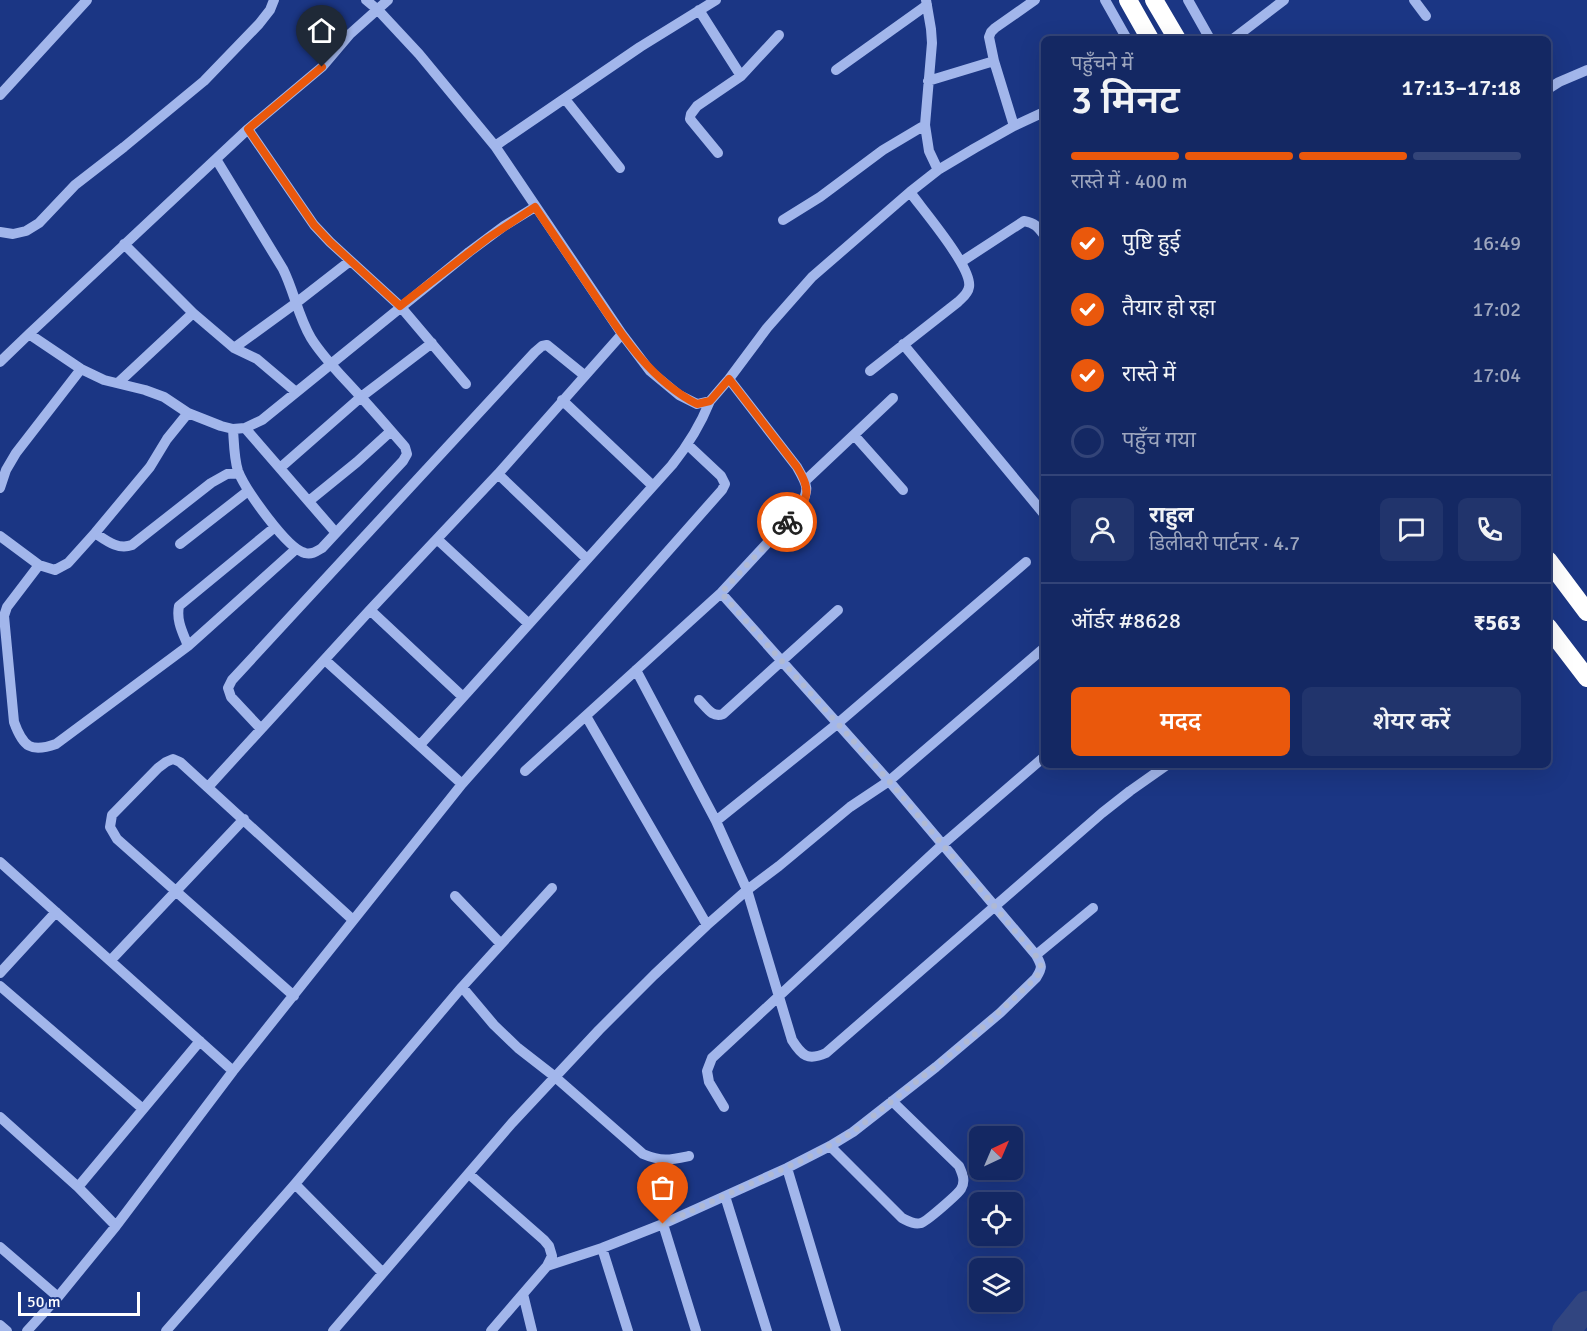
<!DOCTYPE html>
<html lang="hi">
<head>
<meta charset="utf-8">
<style>
  :root { --surface:#142863; --page:#21346c; --text:#f1f3f6; --muted:#9da6be; --line:#334478; --accent:#ea580c }
  body { margin:0; font-family:Signika,"Noto Sans Devanagari",sans-serif; background:var(--page); color:var(--text); height:100vh; display:flex; flex-direction:column; font-size:22px; white-space:nowrap }
  * { box-sizing:border-box; margin:0 }
  p { font-size:20px; color:var(--muted) }
  .icon { flex:none; width:33px; height:33px; fill:none; stroke:currentColor; stroke-width:2; stroke-linecap:round; stroke-linejoin:round }
  .map { position:relative; flex:1; overflow:hidden }
  .sheet { position:absolute; left:1041px; top:36px; width:510px; height:732px; display:flex; flex-direction:column; background:var(--surface); border-radius:9px; box-shadow:0 6px 24px #0002,0 0 0 2px var(--line) }
  .sheet>* { flex:none }
  .needle { width:39px; rotate:44deg }
  .fabs { position:absolute; left:969px; top:1126px; display:grid; gap:12px }
  .fabs a { display:grid; place-items:center; width:54px; height:54px; border-radius:9px; background:var(--surface); box-shadow:0 6px 24px #0002,0 0 0 2px var(--line); font-size:30px }
  .scale { position:absolute; left:18px; bottom:15px; width:122px; box-sizing:border-box; padding-left:6px; border:3px solid #fff; border-top:0; font-size:16px; line-height:21px; white-space:nowrap; color:#fff; -webkit-text-stroke:4px #1b3684; paint-order:stroke }
  .pin { position:absolute; display:grid; place-items:center; width:51px; height:51px; color:#fff; margin:-62px -26px; border-radius:50% 50% 50% 0; rotate:-45deg; box-shadow:0 0 6px #0007 }
  .pin .icon { rotate:45deg }
  .courier { position:absolute; display:grid; place-items:center; width:60px; height:60px; margin:-30px; border:4px solid #ea580c; border-radius:50%; background:#fff; color:#222; box-shadow:0 2px 8px #0007 }
  .head em { font-style:normal; font-weight:600 }
  .head div { display:flex; flex-direction:column-reverse }
  .head { display:flex; align-items:center; justify-content:space-between; height:102px; padding:0 30px }
  h1 { font-size:39px; font-weight:600; line-height:45px }
  .bar { display:grid; grid-template-columns:repeat(4,1fr); gap:9px 6px; align-content:center; height:72px; padding:0 30px }
  .bar i { height:8px; border-radius:4px; background:var(--line) }
  .bar .selected { background:var(--accent) }
  .bar p { grid-column:span 4 }
  .line { display:flex; align-items:center; gap:15px; padding:0 30px; border-top:2px solid var(--line) }
  .line div { flex:1 }
  .round { display:grid; place-items:center; flex:none; width:63px; height:63px; border-radius:9px; background:var(--page) }
  ol { padding:0 30px; list-style:none }
  li { display:flex; align-items:center; gap:18px; height:66px }
  li p { margin-inline-start:auto }
  li .icon { padding:6px; border-radius:50%; background:var(--accent); color:#fff; stroke-width:4 }
  li:last-child { color:var(--muted) }
  li i { width:33px; height:33px; border:3px solid var(--line); border-radius:50% }
  .button { display:flex; gap:12px; margin-top:auto; padding:12px 30px }
  .button a { flex:1; height:69px; border-radius:9px; background:var(--accent); color:#fff; font-size:24px; font-weight:600; line-height:69px; text-align:center }
  .button a+a { background:var(--page); color:var(--text) }
  .map>svg:first-child { display:block }
  .lines { fill:none; stroke-linecap:round; stroke-linejoin:round }
  .river { stroke:#314580; stroke-width:28 }
  .minor { stroke:#a2b6eb; stroke-width:10 }
  .highway { stroke:#fff; stroke-width:18 }
  .done { stroke:#afb9d4; stroke-width:6; stroke-dasharray:0 10.8 }
  .route { stroke:#ea580c; stroke-width:8 }
</style>
</head>
<body>
<div class="map">
<svg width="1587" height="1331" viewBox="0 0 1587 1331">
  <rect width="100%" height="100%" fill="#1b3684"/>
  <g class="lines">
    <path class="river" d="M1566,1331l21,-26"/>
    <path class="minor" d="M366,0l12,10 41,44 76,92 127,188 28,37 29,24 18,9 13,-3 19,-22 38,-51 45,-51 98,-85 28,-22 37,-22 39,-22 30,-14
      M926,0l5,29 1,14 -7,82 4,26 9,19
      M1105,0l22,39
      M1188,0l22,39
      M1414,0l12,16
      M699,10l42,66
      M1233,39l51,-39
      M836,70l91,-65
      M928,81l66,-20
      M1548,89l11,-7 28,-12
      M0,95l87,-95
      M565,99l55,69
      M1014,126l-20,-65 -5,-24 2,-5 4,-4 40,-28
      M248,129l66,96 16,17 70,64 66,78
      M495,146l145,-99 76,-47
      M718,153l-28,-34 1,-5 6,-8 44,-30 38,-41
      M216,159l67,110c11,22 15,47 28,69 13,21 31,38 48,57 16,17 31,35 46,52l2,7 -4,7 -81,87c-5,3 -10,7 -17,5 -18,-4 -60,-64 -67,-82 -4,-13 -4,-28 -5,-42
      M783,220l37,-23 63,-47 42,-25
      M0,232l13,2 13,-3 13,-8 36,-38 49,-38 80,-66 55,-57 11,-14 4,-10
      M124,244l69,69 41,35 23,11 39,33
      M961,262l63,-41c11,2 14,6 20,14
      M29,334l52,35 23,11 41,10 19,7 24,16 33,13 12,3 12,-1 17,-8 207,-168 35,-26 31,-19
      M903,344l141,170
      M234,348l62,-45 54,-42
      M0,362l29,-28 219,-205 74,-62 28,-33 38,-34
      M870,371l88,-69c4,-4 10,-8 11,-15 4,-19 -47,-78 -59,-95
      M118,383l75,-70
      M562,400l91,86
      M245,428l91,105
      M854,435l49,55
      M280,468l81,-71 71,-54
      M498,474l89,85
      M805,481l88,-83
      M0,488l6,-18 10,-17 65,-84
      M309,501l48,-39 34,-31
      M95,533c12,8 23,17 37,12l79,-62 16,-9 12,-1
      M0,536l39,29 16,5 13,-7 27,-30 55,-66 17,-28 21,-26
      M437,539l92,85
      M180,544l68,-53
      M39,565l-32,42 -3,9 10,106c9,25 17,31 42,22l132,-98 108,-97
      M370,610l93,87
      M188,646c-5,-13 -12,-25 -9,-40l96,-79
      M325,660l137,124
      M636,670l80,151 31,69 45,150c10,16 16,21 34,13l276,-240 28,-22 37,-26
      M699,700c8,8 13,18 24,14l115,-104
      M586,716l121,209
      M261,729l-30,-32 -3,-9 4,-8 303,-328 7,-6 5,-1 37,30
      M420,745l252,-280c17,-21 28,-39 38,-64
      M525,771l196,-178 78,-84c11,-20 9,-23 -2,-42l-68,-88
      M208,787l162,-177 128,-136 124,-140
      M716,821l121,-97 189,-162
      M0,862l233,209
      M455,896l45,47
      M1036,955l57,-47
      M111,960l133,-141
      M0,973l56,-61
      M0,986l143,123
      M462,987l32,38 24,23 36,28 89,78c19,8 27,6 46,2
      M294,996l-177,-157 -7,-12 2,-12 46,-47 8,-6 7,-3 7,3 173,158
      M724,1107l-15,-25 -2,-11 5,-13 230,-213 102,-88
      M0,1117l78,70 38,39
      M830,1146l72,72c6,3 12,7 19,5 5,-1 37,-29 40,-34 5,-8 1,-16 -2,-23l-67,-65
      M787,1168l49,163
      M469,1174l75,66 5,6 3,10 -5,10 -56,65
      M295,1184l88,89
      M78,1187l122,-146
      M725,1196l42,135
      M663,1224l33,107
      M0,1247l58,50
      M602,1248l26,83
      M547,1266l55,-18 61,-24 124,-56 43,-22 23,-14 83,-65 64,-54 36,-35c7,-11 6,-12 0,-23l-147,-174 -168,-188
      M523,1294l9,37
      M0,1325l7,6
      M27,1331l31,-34 58,-71 117,-155 229,-287 260,-294 3,-6 -4,-8 -33,-31
      M166,1331l129,-147 167,-197 90,-99
      M333,1331l179,-208 87,-93 55,-55 53,-50 40,-35 32,-24 71,-59 39,-26 155,-133"/>
    <path class="highway" d="M1128,0l22,39
      M1154,0l23,39
      M1548,560l39,52
      M1548,627l39,51"/>
  </g>
  <g class="lines">
    <path class="done" d="M663,1224l146,-67 44,-25 117,-93 66,-61c7,-11 6,-12 0,-22l-147,-175 -168,-188 66,-71"/>
    <path class="route" d="M322,67l-74,62 66,96 16,17 70,64 88,-68 47,-31c19,28 38,56 57,84 29,43 58,89 105,113l13,-3 19,-22 68,88c16,26 11,33 -10,55"/>
  </g>
</svg>
<div class="fabs">
<a><svg class="needle" viewBox="-14 -14 28 28"><path d="M0-13l5 13h-10z" fill="#e53935"/><path d="M0 13l5-13h-10z" fill="#9da6be"/></svg></a>
<a><svg class="icon" aria-label="locate" viewBox="0 0 24 24"><circle cx="12" cy="12" r="6"/><path d="M12 2v4M12 18v4M2 12h4M18 12h4"/></svg></a>
<a><svg class="icon" aria-label="layers" viewBox="0 0 24 24"><path d="M12 4l9 5-9 5-9-5zM3 14l9 5 9-5"/></svg></a>
</div>
<div class="scale">50 m</div>
<div class="pin" style="left:663px;top:1224px;background:#ea580c"><svg class="icon" aria-label="bag" viewBox="0 0 24 24"><path d="M5 8h14l-1 12H6zM9 8a3 3 0 0 1 6 0"/></svg></div>
<div class="pin" style="left:322px;top:67px;background:#1f2937"><svg class="icon" aria-label="home" viewBox="0 0 24 24"><path d="M3 11l9-7 9 7M6 9v11h12V9"/></svg></div>
<div class="courier" style="left:787px;top:522px"><svg class="icon" aria-label="bike" viewBox="0 0 24 24"><circle cx="6" cy="16" r="4"/><circle cx="18" cy="16" r="4"/><path d="M6 16l4-8h5l3 8M10 8l3 8H6M13 5h3"/></svg></div>
<section class="sheet">
<div class="head"><div><h1>3 मिनट</h1><p>पहुँचने में</p></div><em>17:13–17:18</em></div>
<div class="bar"><i class="selected"></i><i class="selected"></i><i class="selected"></i><i></i><p>रास्ते में · 400 m</p></div>
<ol>
<li><svg class="icon" aria-label="check" viewBox="0 0 24 24"><path d="M5 12l5 5 9-10"/></svg>पुष्टि हुई<p>16:49</p></li>
<li><svg class="icon" aria-label="check" viewBox="0 0 24 24"><path d="M5 12l5 5 9-10"/></svg>तैयार हो रहा<p>17:02</p></li>
<li><svg class="icon" aria-label="check" viewBox="0 0 24 24"><path d="M5 12l5 5 9-10"/></svg>रास्ते में<p>17:04</p></li>
<li><i></i>पहुँच गया</li>
</ol>
<div class="line" style="height:108px"><a class="round"><svg class="icon" aria-label="person" viewBox="0 0 24 24"><circle cx="12" cy="8" r="4"/><path d="M4 21q1-7 8-7t8 7"/></svg></a><div><b>राहुल</b><p>डिलीवरी पार्टनर · 4.7</p></div><a class="round"><svg class="icon" aria-label="chat" viewBox="0 0 24 24"><path d="M4 5h16v11H9l-5 4z"/></svg></a><a class="round"><svg class="icon" aria-label="phone" viewBox="0 0 24 24"><path d="M5 4h4l2 5-3 2q2 4 5 5l2-3 5 2v4C11 20 4 13 5 4z"/></svg></a></div>
<div class="line" style="height:78px"><div>ऑर्डर #8628</div><b>₹563</b></div>
<div class="button"><a>मदद</a><a>शेयर करें</a></div>
</section>
</div>
</body>
</html>
